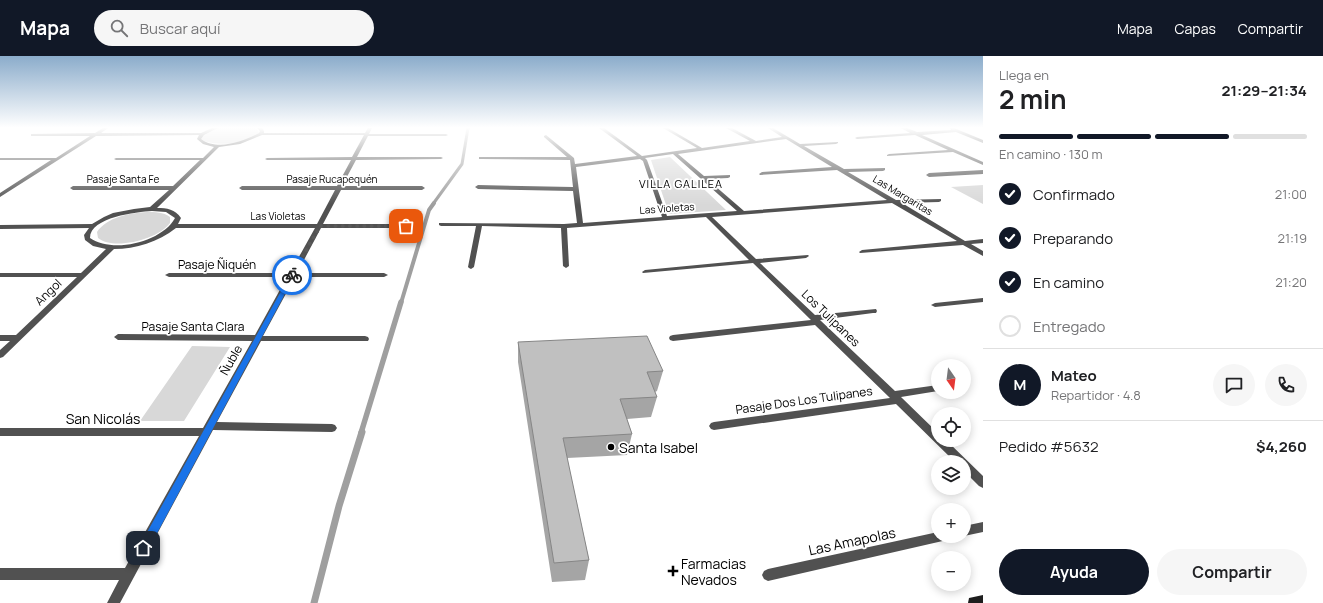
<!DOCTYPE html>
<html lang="es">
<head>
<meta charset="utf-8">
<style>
  :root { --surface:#fff; --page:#f6f6f6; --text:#202124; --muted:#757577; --line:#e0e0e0; --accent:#111827 }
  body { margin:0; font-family:Manrope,sans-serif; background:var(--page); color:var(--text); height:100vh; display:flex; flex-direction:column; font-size:15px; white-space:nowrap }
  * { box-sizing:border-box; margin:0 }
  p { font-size:13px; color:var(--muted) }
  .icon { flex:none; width:22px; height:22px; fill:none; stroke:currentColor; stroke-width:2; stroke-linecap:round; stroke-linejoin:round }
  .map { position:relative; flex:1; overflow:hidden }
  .side { display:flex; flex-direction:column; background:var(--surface); width:340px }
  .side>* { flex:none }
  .needle { width:26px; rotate:166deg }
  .controls { position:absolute; left:931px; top:303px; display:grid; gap:8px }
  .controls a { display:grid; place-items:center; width:40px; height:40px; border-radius:50%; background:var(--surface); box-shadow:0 2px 10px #0003; font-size:20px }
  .pin { position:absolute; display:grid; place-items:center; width:34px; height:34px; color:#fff; margin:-17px; border-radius:8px; box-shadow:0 2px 6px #0006 }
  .courier { position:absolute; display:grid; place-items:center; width:40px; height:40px; margin:-20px; border:3px solid #1a73e8; border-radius:50%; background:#fff; color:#222; box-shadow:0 1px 5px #0007 }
  .head em { font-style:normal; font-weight:700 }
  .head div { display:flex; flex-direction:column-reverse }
  .head { display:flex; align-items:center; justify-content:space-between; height:68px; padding:0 16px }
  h1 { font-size:26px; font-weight:700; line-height:30px }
  .bar { display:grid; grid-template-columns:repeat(4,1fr); gap:6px 4px; align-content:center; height:48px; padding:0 16px }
  .bar i { height:5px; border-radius:3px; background:var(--line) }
  .bar .active { background:var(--accent) }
  .bar p { grid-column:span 4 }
  .line { display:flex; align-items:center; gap:10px; padding:0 16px; border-top:1px solid var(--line) }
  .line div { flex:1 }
  .round { display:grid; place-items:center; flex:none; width:42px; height:42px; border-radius:21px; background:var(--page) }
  ol { padding:0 16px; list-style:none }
  li { display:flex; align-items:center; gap:12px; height:44px }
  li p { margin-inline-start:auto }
  li .icon { padding:4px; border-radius:50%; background:var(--accent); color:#fff; stroke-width:4 }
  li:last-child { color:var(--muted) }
  li i { width:22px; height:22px; border:2px solid var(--line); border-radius:50% }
  .cta { display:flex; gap:8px; margin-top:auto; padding:8px 16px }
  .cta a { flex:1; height:46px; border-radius:24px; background:var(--accent); color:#fff; font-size:16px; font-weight:700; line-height:46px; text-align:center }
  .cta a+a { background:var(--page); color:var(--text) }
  header { display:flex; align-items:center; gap:24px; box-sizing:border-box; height:56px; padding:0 20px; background:var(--accent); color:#fff }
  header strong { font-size:19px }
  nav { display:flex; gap:22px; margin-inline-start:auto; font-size:14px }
  .search { width:280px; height:36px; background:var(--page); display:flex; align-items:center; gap:10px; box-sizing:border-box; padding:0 14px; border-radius:22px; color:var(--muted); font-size:15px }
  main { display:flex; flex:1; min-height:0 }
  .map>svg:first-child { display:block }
  .green { fill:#d8d8d8 }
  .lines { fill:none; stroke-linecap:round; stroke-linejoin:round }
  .stream-far3 { stroke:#9f9f9f; stroke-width:3 }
  .stream-far2 { stroke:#9f9f9f; stroke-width:4 }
  .stream-far1 { stroke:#9f9f9f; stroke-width:5.5 }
  .stream { stroke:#9f9f9f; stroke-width:7 }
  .street { fill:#515151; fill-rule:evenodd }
  .secondary { fill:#1e1e1e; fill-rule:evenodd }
  .wall { fill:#a5a5a5 }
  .building { fill:#c0c0c0; stroke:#868686 }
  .route { fill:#1a73e8 }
  .done { stroke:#595959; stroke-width:4; stroke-dasharray:0 7.2 }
  .poi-dot { fill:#000; stroke:#fff; stroke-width:1.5 }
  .labels { text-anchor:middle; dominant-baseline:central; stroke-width:3.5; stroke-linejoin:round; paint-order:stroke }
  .far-street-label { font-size:10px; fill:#000; stroke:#fff }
  .far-neighbourhood-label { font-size:11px; letter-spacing:1px; fill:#000; stroke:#fff }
  .street-label { font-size:12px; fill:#000; stroke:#fff }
  .near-street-label { font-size:14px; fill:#000; stroke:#fff }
  .near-poi-label { font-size:14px; fill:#000; stroke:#fff; text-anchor:start }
</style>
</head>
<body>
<header>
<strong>Mapa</strong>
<div class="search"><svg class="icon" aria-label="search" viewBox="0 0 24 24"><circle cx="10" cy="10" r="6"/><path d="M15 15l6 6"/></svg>Buscar aquí</div>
<nav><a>Mapa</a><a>Capas</a><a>Compartir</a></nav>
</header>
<main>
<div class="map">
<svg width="983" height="547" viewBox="0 0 983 547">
  <rect width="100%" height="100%" fill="#fff"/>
  <path class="green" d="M218,72h38l3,4c-9,14 -44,14 -58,8v-3z
    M670,101l56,53 -57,4 -18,-54z
    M983,129v19l-32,-17z
    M147,156c8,0 16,0 23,5v6c-11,16 -56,28 -72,15l-1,-6c10,-15 33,-19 50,-20z
    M192,290l38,1 -46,74h-44z"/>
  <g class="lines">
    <path class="stream-far3" d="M433,148l29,-40 6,-36"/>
    <path class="stream-far2" d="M401,247l28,-93 5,-7"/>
    <path class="stream-far1" d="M361,377l40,-131"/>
    <path class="stream" d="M314,547l25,-97 23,-74"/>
    <path class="street" d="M103,72h5l-7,5h100l11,-5h6l-14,7 -3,4c16,12 42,3 58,-6l1,-2 -3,-3h5l2,3v2h101l3,-5h4l-3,6h77l2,1 -2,1h-78l-11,21h84l2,1 -2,1 -85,1 -14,26h80l3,2 -3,2h-81l-18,34h83l3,2 -3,2h-85l-24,45h87l4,2 -4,2h-89l-32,59h102l3,1 1,2 -1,2h-107l-44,81 115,2 3,1 2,3 -2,3 -3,1 -119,-2 -93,173h-13l12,-23h-119v-12h125l74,-132h-199v-8h203l49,-87 -134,-1 -4,-3 4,-3 137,1 32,-58h-118l-4,-2 4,-2h121l25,-45h-139c-18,14 -40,21 -62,21l-111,108 -3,1v-8l10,-9h-10v-6h16l61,-58h-77v-4h81l25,-24 -13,-3 -8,-6 -1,-5 5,-7 -89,1v-4l92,-1 12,-7 9,-4 21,-4 16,-2 19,-17h-96l-3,-2 3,-2h100l27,-26h-84l-2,-1 2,-1h87l11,-11 -11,-3 -6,-5 2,-4 -103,1 -96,61v-4l51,-33h-51v-2h56l34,-22h-59v-2l64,-1zM262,79h102l-12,22 -85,1 -2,1 2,1h84l-14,26h-95l-3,2 3,2h93l-18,34h-139l3,-6c-6,-9 -14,-10 -24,-10l62,-61 21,-3zM152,155l14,1 9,6c-13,24 -62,36 -85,20 0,-21 47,-26 62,-27z
      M599,72h5l38,28 55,-8 -34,-20h5l34,20 48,-7 -24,-13h6l24,13 26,-4 -14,-9h5l27,16 38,-2v1l-2,1 -32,2 40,23 41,-1v2l-2,1 -35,1 48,28 45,-1v2l-2,1 -37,1 63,38 18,-2v4l-12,1 12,7v5l-20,-11 -103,8 -1,-1 3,-2 95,-9 -65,-38 -180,14 44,42 52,-4 1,1 -3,2 -46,5 55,52 61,-6 1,2 -1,2h-3l-53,7 75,71 43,-6v6l-37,6 37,36v7h8l37,36v12l-4,-2 -15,-15v-9h-9l-59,-58 -182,26 -3,-1 -2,-3 2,-3 3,-1 176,-24 -75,-73 -142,16 -3,-1 -1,-2 1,-2 3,-1 138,-15 -58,-57 -110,10 -1,-1 3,-2 104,-10 -43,-43 -139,11 2,38 -3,2 -3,-2 -2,-38 -79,-2 -8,41 -3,2 -2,-1 -1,-1 8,-41h-35l-2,-1v-2l125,1 13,-1 -4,-32 -95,-2 -3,-2 3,-2 95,2 -3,-27 -89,-1h-2v-2h88l-23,-20v-1l2,-1 28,23 1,6 62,-8zM786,83l46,28 -70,5 -3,2 1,1 77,-5 50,30 -143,11 -37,-32 21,-1 2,-1v-2l-26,1 -26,-22zM673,98l64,57 -70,5 -20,-56 -2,-2zM640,103l3,2 19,56 -79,6 -7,-56z
      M901,72h6l10,4 34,-2 -1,-2h4l29,12v3l-27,-11 -34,3 61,27v3l-30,-13 -66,4v-1l2,-1 59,-4 -33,-15 -58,4 -2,-1 2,-1 53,-4z
      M983,114v4l-54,3 -3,-2 3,-2z
      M983,242v4l-48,5 -4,-2 4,-2z
      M983,466v10l-19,4h-1l1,-10z
      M938,476v4h11l-2,4 -179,41 -4,-2 -2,-4 2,-4 4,-2z"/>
    <path class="secondary" d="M983,539v8h-15l1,-5z"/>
  </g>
  <path class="wall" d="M518,286l145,29 -6,20 -2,1 2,5 -6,20 -24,2 5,15 -5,21 -60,3 22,102 -4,20 -33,2 -34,-220z"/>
  <path class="building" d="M647,280l16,35 -16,1 10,25 -37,2 12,35 -69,4 26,122 -35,3 -36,-221z"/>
  <linearGradient id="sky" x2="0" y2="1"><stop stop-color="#8baccb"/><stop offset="0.48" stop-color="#fff"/><stop offset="1" stop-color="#fff" stop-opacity="0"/></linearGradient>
  <rect width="983" height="149" fill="url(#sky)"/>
  <path class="route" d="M292,218l3,1 -148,277h-7l-2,-4 2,-3 150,-270z"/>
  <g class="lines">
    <path class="done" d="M292,219l28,-49h86"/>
  </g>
  <g class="poi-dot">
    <circle cx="611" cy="391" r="4"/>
    <path d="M671 509h4v4h4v4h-4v4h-4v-4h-4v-4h4z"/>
  </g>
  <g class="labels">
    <g class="far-street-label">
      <text x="123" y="123">Pasaje Santa Fe</text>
      <text x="332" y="123">Pasaje Rucapequén</text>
      <text transform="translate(903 139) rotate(31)">Las Margaritas</text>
      <text transform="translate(667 152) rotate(-4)">Las Violetas</text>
      <text x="278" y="160">Las Violetas</text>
    </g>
    <g class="far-neighbourhood-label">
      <text x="681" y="127">VILLA GALILEA</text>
    </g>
    <g class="street-label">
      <text x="217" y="208">Pasaje Ñiquén</text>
      <text transform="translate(48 236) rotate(-44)">Angol</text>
      <text transform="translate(831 262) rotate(44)">Los Tulipanes</text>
      <text x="193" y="270">Pasaje Santa Clara</text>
      <text transform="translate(231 304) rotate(-61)">Ñuble</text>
      <text transform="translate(804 344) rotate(-8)">Pasaje Dos Los Tulipanes</text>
    </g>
    <g class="near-street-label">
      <text x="103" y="362">San Nicolás</text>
      <text transform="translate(852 485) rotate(-12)">Las Amapolas</text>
    </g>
    <g class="near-poi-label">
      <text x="619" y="391">Santa Isabel</text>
      <text x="681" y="507">Farmacias<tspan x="681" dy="16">Nevados</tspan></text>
    </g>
  </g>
</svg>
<div class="controls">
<a><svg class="needle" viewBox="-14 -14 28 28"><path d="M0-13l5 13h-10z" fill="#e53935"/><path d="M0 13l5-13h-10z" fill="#757577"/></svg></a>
<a><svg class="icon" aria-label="locate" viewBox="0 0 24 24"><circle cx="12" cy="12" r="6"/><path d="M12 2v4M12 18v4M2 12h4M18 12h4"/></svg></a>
<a><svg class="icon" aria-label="layers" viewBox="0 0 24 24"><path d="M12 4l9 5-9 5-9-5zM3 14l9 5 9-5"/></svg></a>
<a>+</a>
<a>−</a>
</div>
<div class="pin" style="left:406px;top:170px;background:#ea580c"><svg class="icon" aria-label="bag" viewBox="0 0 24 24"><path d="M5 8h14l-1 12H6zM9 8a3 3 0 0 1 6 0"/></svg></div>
<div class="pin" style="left:143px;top:492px;background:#1f2937"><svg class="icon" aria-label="home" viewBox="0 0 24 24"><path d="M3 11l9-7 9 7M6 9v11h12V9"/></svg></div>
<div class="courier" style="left:292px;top:219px"><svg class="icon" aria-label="bike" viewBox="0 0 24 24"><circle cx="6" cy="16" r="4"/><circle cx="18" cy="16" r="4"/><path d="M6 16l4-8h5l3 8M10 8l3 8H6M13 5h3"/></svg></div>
</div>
<section class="side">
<div class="head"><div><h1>2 min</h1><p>Llega en</p></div><em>21:29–21:34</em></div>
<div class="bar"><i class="active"></i><i class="active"></i><i class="active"></i><i></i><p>En camino · 130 m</p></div>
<ol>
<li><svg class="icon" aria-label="check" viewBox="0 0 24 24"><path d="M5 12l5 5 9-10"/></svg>Confirmado<p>21:00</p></li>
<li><svg class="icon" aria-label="check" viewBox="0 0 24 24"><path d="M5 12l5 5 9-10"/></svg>Preparando<p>21:19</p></li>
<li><svg class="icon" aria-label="check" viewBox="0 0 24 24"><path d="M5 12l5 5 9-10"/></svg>En camino<p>21:20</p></li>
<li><i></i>Entregado</li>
</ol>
<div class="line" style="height:72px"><b class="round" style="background:var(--accent);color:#fff">M</b><div><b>Mateo</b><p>Repartidor · 4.8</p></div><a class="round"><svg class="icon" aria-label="chat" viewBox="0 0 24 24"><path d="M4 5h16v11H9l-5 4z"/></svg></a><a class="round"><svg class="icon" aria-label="phone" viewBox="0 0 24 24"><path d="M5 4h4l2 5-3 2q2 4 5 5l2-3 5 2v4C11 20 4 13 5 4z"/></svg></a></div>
<div class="line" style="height:52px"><div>Pedido #5632</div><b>$4,260</b></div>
<div class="cta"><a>Ayuda</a><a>Compartir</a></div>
</section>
</main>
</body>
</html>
